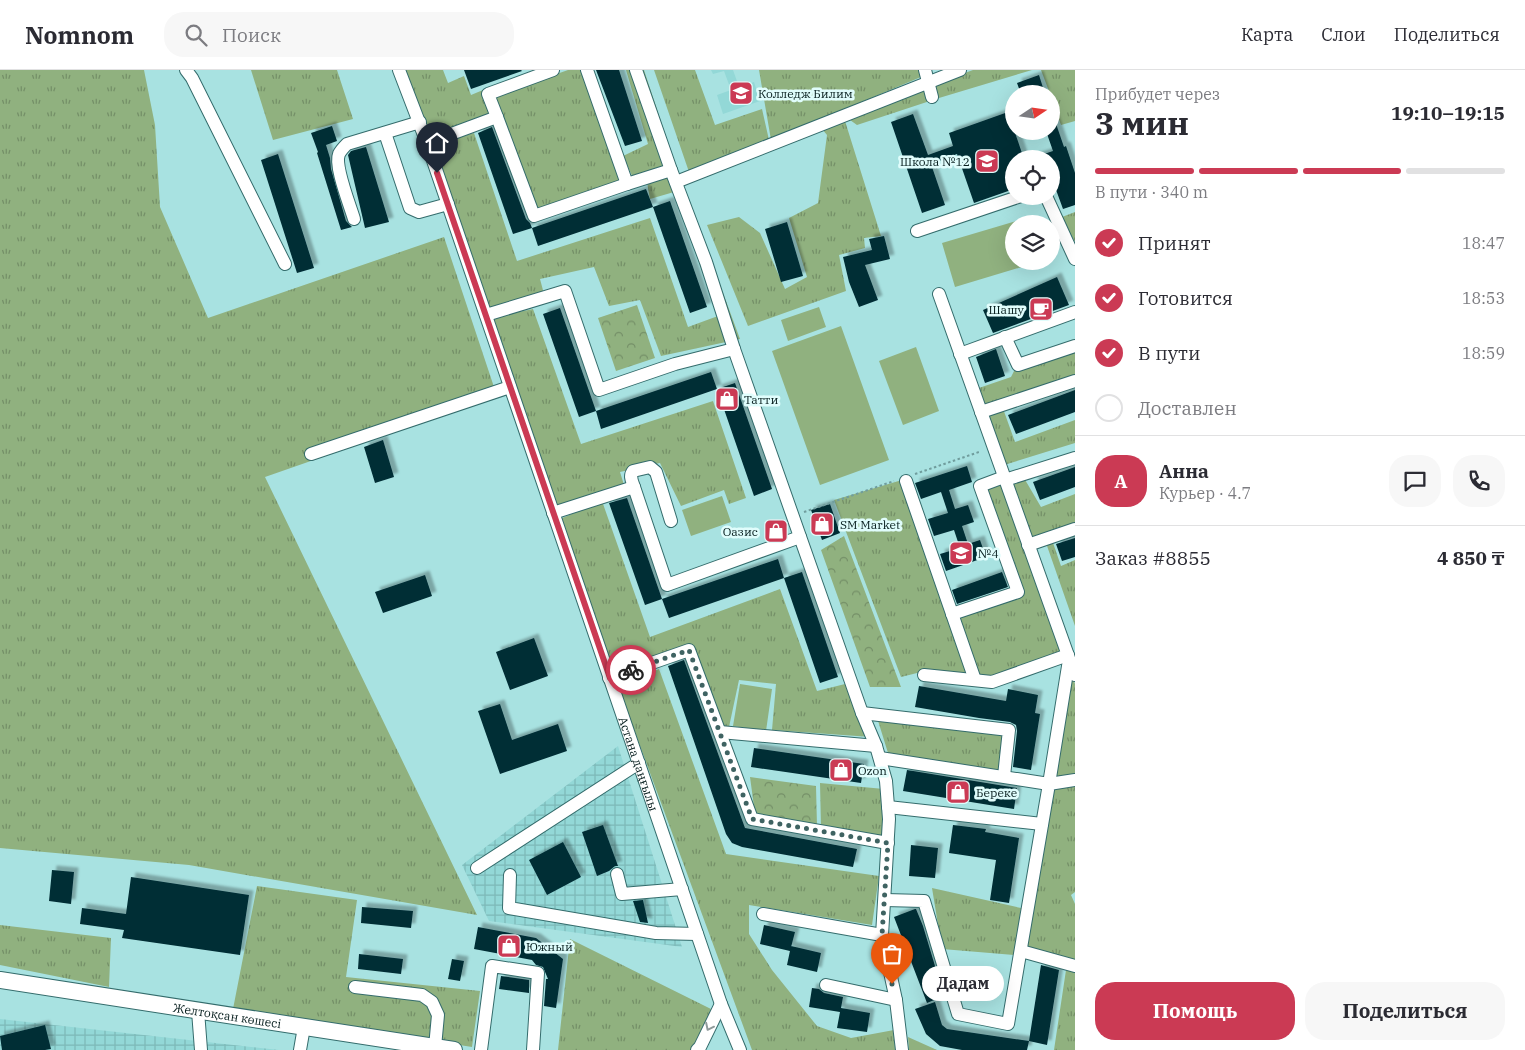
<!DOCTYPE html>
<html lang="ru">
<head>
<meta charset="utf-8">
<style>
  :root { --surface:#fff; --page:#f7f7f7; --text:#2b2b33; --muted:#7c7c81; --line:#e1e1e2; --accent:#cb3a54 }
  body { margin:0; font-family:"IBM Plex Serif",serif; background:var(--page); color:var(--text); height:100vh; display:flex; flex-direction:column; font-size:19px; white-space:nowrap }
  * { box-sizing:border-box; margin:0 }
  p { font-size:16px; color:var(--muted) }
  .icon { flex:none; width:28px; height:28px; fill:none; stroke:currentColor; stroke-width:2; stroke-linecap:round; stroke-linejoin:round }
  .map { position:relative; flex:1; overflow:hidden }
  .details { display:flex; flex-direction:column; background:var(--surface); width:450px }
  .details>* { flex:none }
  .needle { width:32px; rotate:77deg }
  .fabs { position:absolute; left:1005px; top:15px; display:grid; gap:10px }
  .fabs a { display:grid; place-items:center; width:55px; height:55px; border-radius:50%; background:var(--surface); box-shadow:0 5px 20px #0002; font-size:25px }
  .pin { position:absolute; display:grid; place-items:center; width:42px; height:42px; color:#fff; margin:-51px -21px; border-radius:50% 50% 50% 0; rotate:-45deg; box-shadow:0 0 5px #0007 }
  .pin .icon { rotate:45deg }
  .courier { position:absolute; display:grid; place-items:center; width:50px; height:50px; margin:-25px; border:4px solid #cb3a54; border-radius:50%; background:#fff; color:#222; box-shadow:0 1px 6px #0007 }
  .bubble { position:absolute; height:35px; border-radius:18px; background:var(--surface); box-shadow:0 5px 20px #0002; font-size:16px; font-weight:700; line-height:35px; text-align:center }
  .head em { font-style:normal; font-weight:700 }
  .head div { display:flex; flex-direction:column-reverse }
  .head { display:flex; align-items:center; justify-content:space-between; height:85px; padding:0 20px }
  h1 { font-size:32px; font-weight:700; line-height:38px }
  .bar { display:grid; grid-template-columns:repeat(4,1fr); gap:8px 5px; align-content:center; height:60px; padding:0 20px }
  .bar i { height:6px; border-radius:4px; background:var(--line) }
  .bar .on { background:var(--accent) }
  .bar p { grid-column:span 4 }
  .line { display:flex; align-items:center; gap:12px; padding:0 20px; border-top:1px solid var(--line) }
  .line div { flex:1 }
  .round { display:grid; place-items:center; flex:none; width:52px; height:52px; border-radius:20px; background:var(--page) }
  ol { padding:0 20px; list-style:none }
  li { display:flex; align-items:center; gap:15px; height:55px }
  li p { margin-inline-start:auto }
  li .icon { padding:5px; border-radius:50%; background:var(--accent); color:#fff; stroke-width:4 }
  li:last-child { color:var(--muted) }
  li i { width:28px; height:28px; border:2px solid var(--line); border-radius:50% }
  .cta { display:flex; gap:10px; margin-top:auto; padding:10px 20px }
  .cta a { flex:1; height:58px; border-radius:20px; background:var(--accent); color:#fff; font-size:20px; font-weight:700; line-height:58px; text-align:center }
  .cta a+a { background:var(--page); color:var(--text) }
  header { display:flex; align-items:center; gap:30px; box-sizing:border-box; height:70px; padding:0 25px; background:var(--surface); border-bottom:1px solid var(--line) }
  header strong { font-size:24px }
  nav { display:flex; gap:28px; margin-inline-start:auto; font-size:18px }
  .search { width:350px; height:45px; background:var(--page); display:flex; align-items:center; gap:12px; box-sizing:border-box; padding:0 18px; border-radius:20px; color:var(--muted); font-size:19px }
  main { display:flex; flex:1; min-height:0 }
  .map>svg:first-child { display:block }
  .built { fill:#93d8d7 }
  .industrial { fill:url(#industrial-grid) }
  .grass { fill:url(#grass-tufts) }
  .park { fill:url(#park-crowns) }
  .garden { fill:#90b17f }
  .building { fill:#042d35; filter:url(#shadow) }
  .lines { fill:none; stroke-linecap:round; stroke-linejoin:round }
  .minor-casing { stroke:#346c6c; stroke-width:14 }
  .major-casing { stroke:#346c6c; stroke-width:18 }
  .path { stroke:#709d9d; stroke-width:2; stroke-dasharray:2.5 2.5; stroke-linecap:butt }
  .minor { stroke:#fff; stroke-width:12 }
  .major { stroke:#fff; stroke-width:16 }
  .oneway { stroke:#8f9a9a }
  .done { stroke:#3f6362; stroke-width:5; stroke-dasharray:0 9 }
  .route { stroke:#cb3a54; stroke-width:6 }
  .labels { text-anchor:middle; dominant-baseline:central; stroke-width:5; stroke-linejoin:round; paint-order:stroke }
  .poi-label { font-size:12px; fill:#071e1e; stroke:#e0fdfc; text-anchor:start }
  .street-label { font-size:12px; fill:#071e1e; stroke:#e0fdfc }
</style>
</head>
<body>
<header>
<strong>Nomnom</strong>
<div class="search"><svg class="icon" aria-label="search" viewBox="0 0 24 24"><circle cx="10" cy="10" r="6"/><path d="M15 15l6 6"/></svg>Поиск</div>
<nav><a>Карта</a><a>Слои</a><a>Поделиться</a></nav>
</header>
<main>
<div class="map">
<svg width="1075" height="980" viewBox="0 0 1075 980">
  <defs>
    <pattern id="industrial-grid" width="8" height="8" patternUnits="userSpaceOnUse" patternTransform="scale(1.25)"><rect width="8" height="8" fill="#93d8d7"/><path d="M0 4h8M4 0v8" fill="none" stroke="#7db9b8"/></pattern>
    <pattern id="grass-tufts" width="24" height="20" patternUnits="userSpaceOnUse" patternTransform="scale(1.25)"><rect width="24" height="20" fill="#90b17f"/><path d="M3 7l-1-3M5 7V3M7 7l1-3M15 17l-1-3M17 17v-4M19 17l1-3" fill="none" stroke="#748f67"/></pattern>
    <pattern id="park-crowns" width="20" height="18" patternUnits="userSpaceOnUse" patternTransform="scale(1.25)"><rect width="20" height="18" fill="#90b17f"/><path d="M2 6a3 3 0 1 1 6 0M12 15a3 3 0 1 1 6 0" fill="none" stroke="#748f67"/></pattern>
    <filter id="shadow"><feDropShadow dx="4.5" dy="-4.5" stdDeviation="1" flood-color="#0004"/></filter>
  </defs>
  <rect width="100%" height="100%" fill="#a8e2e1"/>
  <path class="built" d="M711,0h22l6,17 15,-5 6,19 -37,13 -6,-19 14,-5 -7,-19 -11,3z"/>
  <path class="industrial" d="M618,676l64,201 -193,-26 -27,-56z
    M0,949l279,31h-279z"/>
  <path class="grass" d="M0,0h144l11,55 5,82 48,111 236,-81 53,159 -232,81 212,438 -288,-50 -189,-17z
    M251,0h86l16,49 -80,21z
    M406,0h37l5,13 16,-7 7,19 12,-5 7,24 -61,21z
    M568,0h13l40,111 -84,29 -42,-114z
    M626,0h18l31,94 -42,14 -10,-22 25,-12z
    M654,0h41l20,55 47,-16 7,31 -80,32z
    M759,0h160l2,7 -150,63z
    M973,0h59l-93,28 -82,27 -7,-5 76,-33z
    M1041,0h34v51l-14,4 -10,-27v-4h-1z
    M845,51l36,115 -17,2 1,10 -26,7 7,36 -98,35 -41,-101 32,-8 21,16 25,56 22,-12 -18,-59 29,-15 9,-68 -5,-6z
    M474,63l43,128 133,-43 38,109 30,-11 -44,-124 -24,7 -3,-17 31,-11 62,168 -79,17 -21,-56 -31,6 -15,-39 -54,12 4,15 -55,16 -57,-165z
    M1075,142v30l-13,-25z
    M533,239l48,135 132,-43 33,97 -17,6 -5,-14 -43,16 -21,-43 -40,9 4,13 -68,21 -65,-188z
    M1075,279v28l-74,26 14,39 60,-22v23l-71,22 -28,-76 35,-12 5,-10z
    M1024,408l17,29 34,-13v31l-45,16 -21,-55z
    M902,410l67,195 -48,-3 -20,5 -67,-177z
    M1002,415l60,169 -68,24 -18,-3 -21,-58 69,-23 -38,-105z
    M602,431l48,136 130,-48 37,102 40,-10 14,56 -99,-7 4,-46 -37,-4 -10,47 -6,1 -33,-83 -77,26 -53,-152z
    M1052,470l9,26 14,-6v66l-29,-83z
    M659,599l67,185 153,22 -7,49 -123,-20v29l23,36 45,56 34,12 43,-8 1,20h-143l-134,-364z
    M1072,605l3,9v91l-21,5z
    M875,641l128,22 -4,39 -111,-19z
    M1075,712v110l-4,3 4,9v58l-48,-13 26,-161z
    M820,713l64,6v49l-63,-10z
    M257,816l100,14 -11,77 134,14 -8,56 -239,-38z
    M932,818l89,20 -7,47 -72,-6z
    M0,855l111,13 -2,49 -109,-22z
    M570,869l141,70 -15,36 -5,5h-133z
    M1066,900l9,2v78h-21z
    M908,967l29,13h-28z"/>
  <path class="park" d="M637,235l18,53 -39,13 -18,-53z
    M844,466l57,151h-31l-49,-137z
    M750,707l66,9 1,40 -62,-12z"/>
  <path class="garden" d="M1026,148l1,6h-13v37l24,1 -83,25 -13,-44z
    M819,237l7,20 -38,14 -7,-21z
    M841,256l48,134 -69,25 -48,-134z
    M916,277l23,64 -36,14 -24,-64z
    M722,426l9,26 -40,14 -9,-26z
    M740,614l32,5 -6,42 -33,-5z"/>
  <path class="building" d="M464,0h57l1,1 -51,18z
    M596,0h23l23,71 -17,5z
    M1039,5l6,19h-24l-4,-11z
    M1008,42l16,47h-10v30l-40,14 -17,-49 -26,10 14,41 -23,8 -31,-91 22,-8 15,41 25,-9 -4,-13z
    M1051,45h2l11,32 2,-1 9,27v32l-12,4 -12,-33v-17h-16v-2l18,-6 -7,-20h5z
    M332,56l5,15 -11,4 4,13 1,11 15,52 6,6 -11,3 -24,-77 1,-1 -7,-19z
    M492,57l34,92 4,4 2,5 -19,6 -35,-101z
    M366,77l23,75 -24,6 -17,-73 3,-4z
    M278,84l36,114 -17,5 -36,-113z
    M646,119l7,18 -115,39 -6,-18z
    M670,131l37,106 -17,6 -37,-106z
    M787,152l16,54 -22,6 -16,-53z
    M884,166l6,23 -25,6 13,35 -19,7 -10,-25 -6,-25 29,-7 -3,-11z
    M1057,207l12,28 -76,28 -10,-23z
    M560,238l36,103 -17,6 -36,-103z
    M996,279l9,27 -20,7 -9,-26z
    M711,302l6,17 -116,40 -5,-18z
    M735,313l37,106 -18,7 -37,-107z
    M1075,320v22l-59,22 -8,-19z
    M383,370l11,37 -19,6 -11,-36z
    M967,396l5,16 -23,8 6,19 13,-4 6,17 -12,4 6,18 12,-4 6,17 -40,14 -6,-17 20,-6 -6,-18 -20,6 -6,-17 20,-6 -7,-21 -20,7 -6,-16z
    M1075,397v20l-35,13 -7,-18z
    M627,428l35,101 -17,6 -36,-102z
    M830,434l10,29 -18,7 -11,-30z
    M1075,468v19l-13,4 -6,-17z
    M778,489l6,19 -115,40 -7,-19z
    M802,502l36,105 -18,6 -36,-105z
    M1002,502l6,15 -51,17 -5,-14z
    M425,505l7,21 -49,17 -8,-21z
    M534,568l14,38 -38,14 -14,-38z
    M684,590l61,168 112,21 -4,18 -111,-20 -10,-4 -6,-9 -58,-168z
    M919,616l87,15 2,-12 30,6 -3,18 5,1 -9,56 -18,-3 4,-36 -1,-6 -6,-3 -31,-4 -64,-11z
    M500,634l12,36 46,-16 9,27 -67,23 -22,-63z
    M754,678l110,16 -3,19 -110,-16z
    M907,700l110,18 -3,21 -111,-18z
    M603,755l15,41h-3l-6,5 -12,5 -15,-44z
    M953,755l33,4 -1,3 34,6 -10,65 -19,-3 6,-40 -47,-7z
    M563,772l18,35 -34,18 -18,-35z
    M911,775l27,3 -3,30 -26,-2z
    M52,800l22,2 -3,32 -22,-3z
    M131,807l118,18 -9,60 -118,-17 2,-8 -44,-6 2,-16 44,6z
    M643,830l5,23 -8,-1 -7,-21z
    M362,837l51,4 -2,17 -50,-5z
    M915,839h1l7,17 21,70 -17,7 -33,-86z
    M764,855l31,7 -5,19 -30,-7z
    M478,857l58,11 27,21 -7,49 -12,-2 2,-27h2l-5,-12 -7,-2 -4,-5 -58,-11z
    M791,876l30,7 -4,19 -30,-7z
    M359,884l44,5 -2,15 -43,-5z
    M452,889l12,2 -4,20 -12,-2z
    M1041,895l18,5 -12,75 -18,-4z
    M501,906l28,4v13l-30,-4z
    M812,918l7,1 5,4 19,4 -2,11 29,5 -3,19 -30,-4 3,-16 -31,-5z
    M935,932l7,23 5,4 82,12 -2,9h-65l-22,-4 -14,-12 -11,-25z
    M45,955l6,24 -6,1h-43l-2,-14z"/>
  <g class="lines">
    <g class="minor-casing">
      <g id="minor">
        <path d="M186,0l6,8 93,186"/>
        <path id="s1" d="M399,0l28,73 294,861 19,46"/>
        <path d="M587,0l40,114 44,-14"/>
        <path d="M636,0l35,100 35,92 28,87 128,364 14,33 10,35 3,38 -7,116 14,65 6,50"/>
        <path d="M925,0l7,27"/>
        <path d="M497,47l37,99 93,-32"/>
        <path d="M385,63l25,75 9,4 29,-8"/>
        <path d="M427,73l70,-26 -9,-23 65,-24"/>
        <path d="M676,112l284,-112"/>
        <path d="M1046,126l29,63"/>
        <path d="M354,149c-4,-14 -20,-53 -15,-65 2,-4 5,-7 8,-10l73,-22"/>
        <path d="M917,161l104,-35"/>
        <path d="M939,224l136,381"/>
        <path d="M486,245l79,-24 34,99 76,-26 59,-15"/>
        <path d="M1005,267l13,28 57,-19"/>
        <path d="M960,284l115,-42"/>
        <path d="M981,342l94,-31"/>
        <path d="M311,384l199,-67"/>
        <path d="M1005,410l70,-22"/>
        <path d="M906,411l69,199"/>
        <path d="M634,417c-2,-6 -5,-11 -1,-16l17,-4 6,5 15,49"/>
        <path d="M553,443l81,-26 33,98 133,-48"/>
        <path d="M1028,475l47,-16"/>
        <path d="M952,544l66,-22 -38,-106 24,-9"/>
        <path d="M924,605l68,7 76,-27"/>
        <path d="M609,608l80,-28 63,169 136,24"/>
        <path d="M862,643l147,17 -5,46"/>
        <path d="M720,662l156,14"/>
        <path d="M880,688l169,26 20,-124"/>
        <path d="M888,737l154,17"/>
        <path d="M477,798l162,-105"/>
        <path d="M617,804l5,20 60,-5"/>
        <path d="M510,805l-1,33 147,25 41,1"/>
        <path d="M885,830l39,1 34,113 50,10 41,-240 26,-4"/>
        <path d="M763,844l119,21"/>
        <path d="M1021,881l54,15"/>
        <path d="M826,915l70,15"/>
        <path d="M355,917l67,8 10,7 6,13 -3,32"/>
        <path d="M198,941l3,39"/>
        <path d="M300,980l4,-23"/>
        <path d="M481,980l11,-84 46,7 -5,77"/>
        <path d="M697,980l3,-3 21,-43"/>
      </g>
    </g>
    <g class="major-casing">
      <g id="major">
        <path id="s2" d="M0,910l454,70"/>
      </g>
    </g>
    <path class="path" d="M915,404l64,-22
      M804,442l90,-31"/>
    <use href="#minor" class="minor"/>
    <use href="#major" class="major"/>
  </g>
  <defs><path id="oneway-chevron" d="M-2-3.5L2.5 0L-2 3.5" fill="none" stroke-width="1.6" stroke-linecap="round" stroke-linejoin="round" transform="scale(1.25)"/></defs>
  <use class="oneway" href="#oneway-chevron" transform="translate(709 957) rotate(116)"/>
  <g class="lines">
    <path class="done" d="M631,600l58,-20 63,169 136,24 -6,92 10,49"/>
    <path class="route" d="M437,103l173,505 21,-8"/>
  </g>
  <defs>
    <g id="university-square" transform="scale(1.25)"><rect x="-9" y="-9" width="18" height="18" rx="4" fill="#cb3a54" stroke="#e0fdfc"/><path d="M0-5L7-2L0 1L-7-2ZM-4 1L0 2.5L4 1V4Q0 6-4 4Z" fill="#fff"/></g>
    <g id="school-square" transform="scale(1.25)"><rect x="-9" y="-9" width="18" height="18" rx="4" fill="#cb3a54" stroke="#e0fdfc"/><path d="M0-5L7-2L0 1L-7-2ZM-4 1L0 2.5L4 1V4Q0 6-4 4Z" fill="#fff"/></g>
    <g id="cafe-square" transform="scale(1.25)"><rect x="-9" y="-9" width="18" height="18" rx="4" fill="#cb3a54" stroke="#e0fdfc"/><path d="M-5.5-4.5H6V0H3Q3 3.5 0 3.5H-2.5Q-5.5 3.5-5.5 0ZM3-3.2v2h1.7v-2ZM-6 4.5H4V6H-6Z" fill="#fff"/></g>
    <g id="shop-square" transform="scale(1.25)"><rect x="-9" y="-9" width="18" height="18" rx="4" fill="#cb3a54" stroke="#e0fdfc"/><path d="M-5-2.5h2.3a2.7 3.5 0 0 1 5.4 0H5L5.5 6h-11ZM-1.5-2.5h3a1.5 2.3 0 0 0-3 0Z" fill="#fff"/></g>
  </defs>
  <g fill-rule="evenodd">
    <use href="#university-square" x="741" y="23"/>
    <use href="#school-square" x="987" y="91"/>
    <use href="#cafe-square" x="1041" y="239"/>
    <use href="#shop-square" x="727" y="329"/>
    <use href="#shop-square" x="822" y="454"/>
    <use href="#shop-square" x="776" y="461"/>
    <use href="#school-square" x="961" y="483"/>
    <use href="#shop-square" x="841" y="700"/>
    <use href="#shop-square" x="958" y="722"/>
    <use href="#shop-square" x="509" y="876"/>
  </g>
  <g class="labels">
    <g class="poi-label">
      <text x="758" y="23">Колледж Билим</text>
      <text x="970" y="91" text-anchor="end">Школа №12</text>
      <text x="1024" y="239" text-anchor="end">Шашу</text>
      <text x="744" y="329">Татти</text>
      <text x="840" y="454">SM Market</text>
      <text x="758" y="461" text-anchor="end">Оазис</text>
      <text x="978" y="483">№4</text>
      <text x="858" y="700">Ozon</text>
      <text x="976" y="722">Береке</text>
      <text x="526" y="876">Южный</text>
    </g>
    <g class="street-label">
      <text stroke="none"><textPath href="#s1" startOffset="734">Астана даңғылы</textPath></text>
      <text stroke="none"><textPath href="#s2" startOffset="230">Желтоқсан көшесі</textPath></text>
    </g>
  </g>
</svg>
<div class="fabs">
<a><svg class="needle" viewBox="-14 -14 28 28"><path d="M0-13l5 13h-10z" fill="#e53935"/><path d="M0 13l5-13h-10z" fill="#7c7c81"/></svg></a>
<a><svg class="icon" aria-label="locate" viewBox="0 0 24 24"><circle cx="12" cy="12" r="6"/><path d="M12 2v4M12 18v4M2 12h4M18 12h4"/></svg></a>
<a><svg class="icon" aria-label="layers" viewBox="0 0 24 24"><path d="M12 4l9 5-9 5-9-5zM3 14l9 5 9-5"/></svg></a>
</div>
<div class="pin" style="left:892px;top:914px;background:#ea580c"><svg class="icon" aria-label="bag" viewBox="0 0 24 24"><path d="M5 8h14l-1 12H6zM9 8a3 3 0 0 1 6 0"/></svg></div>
<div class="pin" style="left:437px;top:103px;background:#1f2937"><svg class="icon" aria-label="home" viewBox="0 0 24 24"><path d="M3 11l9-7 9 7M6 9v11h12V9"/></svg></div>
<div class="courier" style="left:631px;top:600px"><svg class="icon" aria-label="bike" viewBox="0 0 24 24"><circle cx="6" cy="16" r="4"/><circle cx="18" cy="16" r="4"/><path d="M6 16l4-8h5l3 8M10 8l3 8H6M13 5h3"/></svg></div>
<div class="bubble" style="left:922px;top:896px;width:82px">Дадам</div>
</div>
<section class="details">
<div class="head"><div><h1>3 мин</h1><p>Прибудет через</p></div><em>19:10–19:15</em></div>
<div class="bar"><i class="on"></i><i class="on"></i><i class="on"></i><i></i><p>В пути · 340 m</p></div>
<ol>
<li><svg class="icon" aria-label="check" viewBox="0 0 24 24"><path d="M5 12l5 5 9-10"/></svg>Принят<p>18:47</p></li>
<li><svg class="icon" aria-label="check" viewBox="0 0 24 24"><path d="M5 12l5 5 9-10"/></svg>Готовится<p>18:53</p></li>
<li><svg class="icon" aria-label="check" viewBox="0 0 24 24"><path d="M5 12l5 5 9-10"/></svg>В пути<p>18:59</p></li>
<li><i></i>Доставлен</li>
</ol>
<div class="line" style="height:90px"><b class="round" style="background:var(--accent);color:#fff">А</b><div><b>Анна</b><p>Курьер · 4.7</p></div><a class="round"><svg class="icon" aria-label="chat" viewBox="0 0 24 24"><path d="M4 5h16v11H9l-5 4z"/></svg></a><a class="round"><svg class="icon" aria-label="phone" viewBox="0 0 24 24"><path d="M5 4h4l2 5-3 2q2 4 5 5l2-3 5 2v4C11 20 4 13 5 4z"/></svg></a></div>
<div class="line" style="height:65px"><div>Заказ #8855</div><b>4 850 ₸</b></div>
<div class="cta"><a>Помощь</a><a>Поделиться</a></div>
</section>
</main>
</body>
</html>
